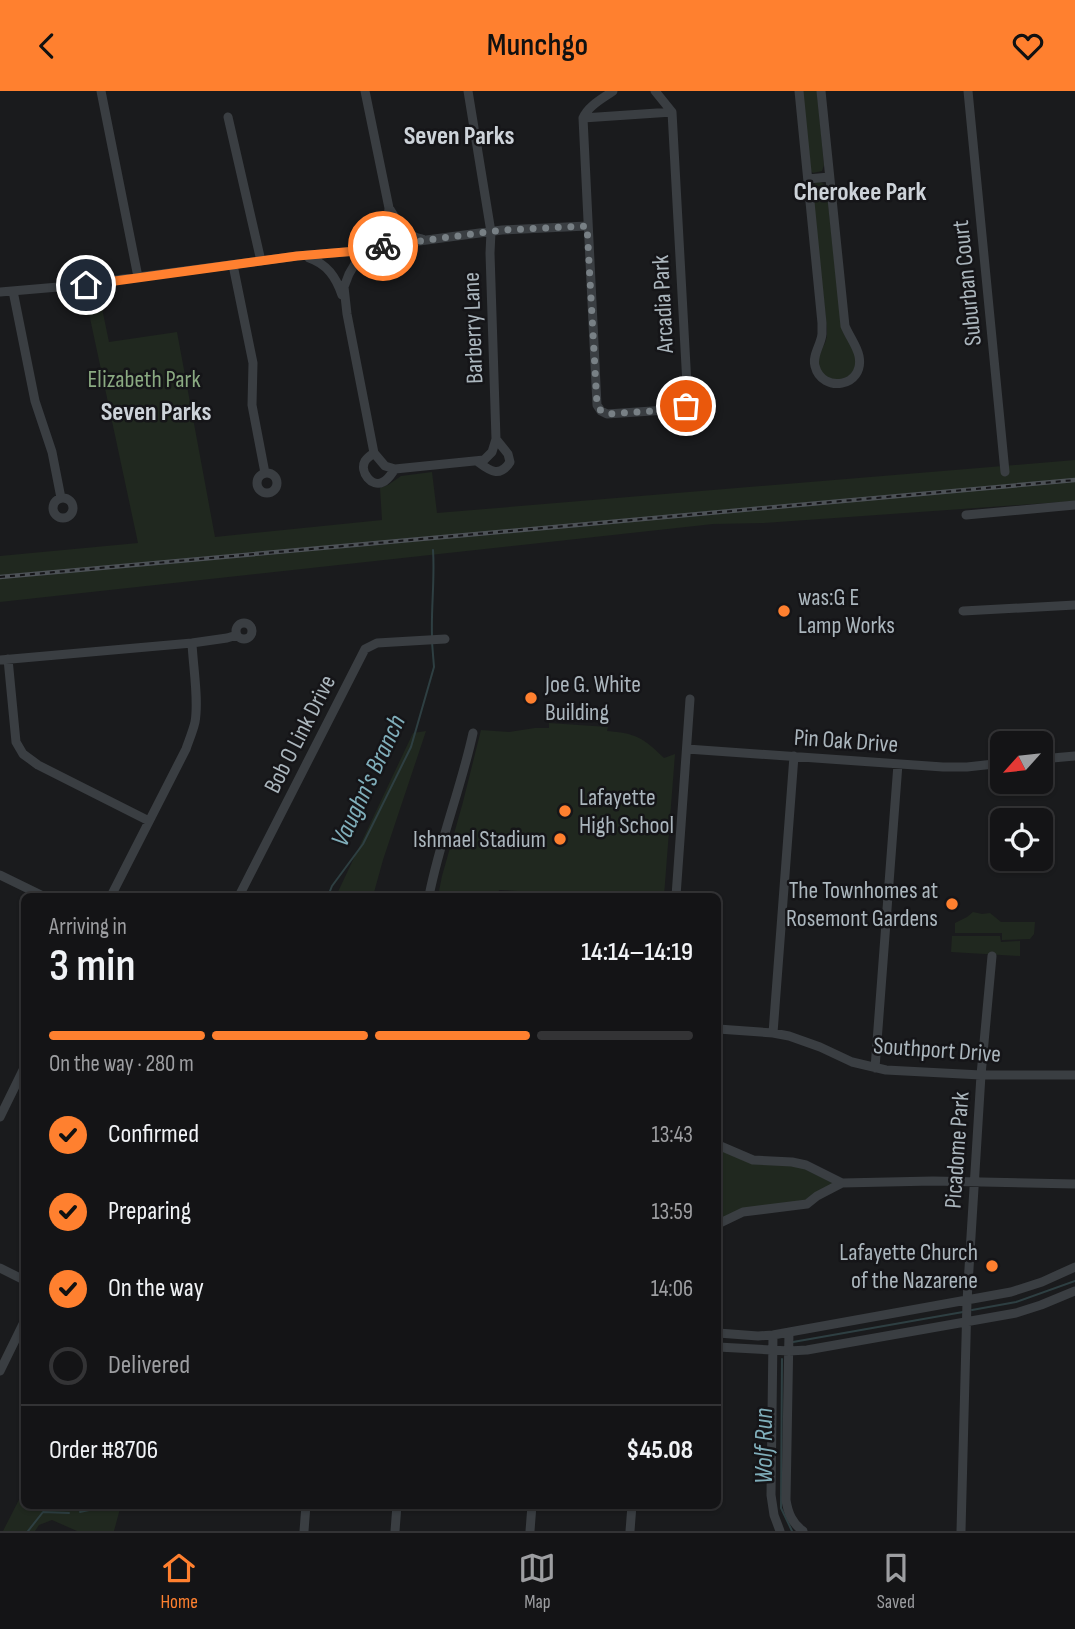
<!DOCTYPE html>
<html lang="en">
<head>
<meta charset="utf-8">
<style>
  :root { --surface:#141416; --page:#1d1d1f; --text:#f1f3f6; --muted:#9d9ea1; --line:#333335; --accent:#ff802f }
  body { margin:0; font-family:"Sofia Sans Condensed",sans-serif; background:var(--page); color:var(--text); height:100vh; display:flex; flex-direction:column; font-size:26px; white-space:nowrap }
  * { box-sizing:border-box; margin:0 }
  p { font-size:23px; color:var(--muted) }
  .icon { flex:none; width:38px; height:38px; fill:none; stroke:currentColor; stroke-width:2; stroke-linecap:round; stroke-linejoin:round }
  .map { position:relative; flex:1; overflow:hidden }
  .details { position:absolute; left:21px; top:802px; width:700px; height:616px; display:flex; flex-direction:column; background:var(--surface); border-radius:10px; box-shadow:0 2px 5px #0004,0 0 0 2px var(--line) }
  .details>* { flex:none }
  .needle { width:46px; rotate:243deg }
  .fabs { position:absolute; left:990px; top:640px; display:grid; gap:14px }
  .fabs a { display:grid; place-items:center; width:63px; height:63px; border-radius:10px; background:var(--surface); box-shadow:0 2px 5px #0004,0 0 0 2px var(--line); font-size:35px }
  .pin { position:absolute; display:grid; place-items:center; width:60px; height:60px; color:#fff; margin:-30px; border:4px solid #fff; border-radius:50%; box-shadow:0 2px 7px #0007 }
  .courier { position:absolute; display:grid; place-items:center; width:70px; height:70px; margin:-35px; border:5px solid #ff802f; border-radius:50%; background:#fff; color:#222; box-shadow:0 2px 9px #0007 }
  .head em { font-style:normal; font-weight:600 }
  .head div { display:flex; flex-direction:column-reverse }
  .head { display:flex; align-items:center; justify-content:space-between; height:119px; padding:0 28px }
  h1 { font-size:46px; font-weight:600; line-height:52px }
  .bar { display:grid; grid-template-columns:repeat(4,1fr); gap:10px 7px; align-content:center; height:84px; padding:0 28px }
  .bar i { height:9px; border-radius:5px; background:var(--line) }
  .bar .active { background:var(--accent) }
  .bar p { grid-column:span 4 }
  .line { display:flex; align-items:center; gap:18px; padding:0 28px; border-top:2px solid var(--line) }
  .line div { flex:1 }
  ol { padding:0 28px; list-style:none }
  li { display:flex; align-items:center; gap:21px; height:77px }
  li p { margin-inline-start:auto }
  li .icon { padding:7px; border-radius:50%; background:var(--accent); color:#111; stroke-width:4 }
  li:last-child { color:var(--muted) }
  li i { width:38px; height:38px; border:4px solid var(--line); border-radius:50% }
  header { display:flex; justify-content:space-between; align-items:center; height:91px; padding:0 28px; background:var(--accent); color:#111; font-size:32px; font-weight:600 }
  .tab-bar { display:flex; justify-content:space-around; align-items:center; height:98px; border-top:2px solid var(--line); background:var(--surface); font-size:19px; color:var(--muted) }
  .tab-bar a { display:grid; justify-items:center; gap:4px }
  .tab-bar .active { color:var(--accent) }
  .map>svg:first-child { display:block }
  .green { fill:#20281f }
  .lines { fill:none; stroke-linecap:round; stroke-linejoin:round }
  .stream { stroke:#2e3f42; stroke-width:2 }
  .street { stroke:#3a3e42; stroke-width:9 }
  .rail-casing { stroke:#4d5257; stroke-width:4.5 }
  .rail { stroke:#151518; stroke-width:2; stroke-dasharray:5; stroke-linecap:butt }
  .done { stroke:#788085; stroke-width:7; stroke-dasharray:0 12.6 }
  .route { stroke:#ff802f; stroke-width:9 }
  .poi-dot { fill:#ff802f; stroke:#151518; stroke-width:2.5 }
  .labels { text-anchor:middle; dominant-baseline:central; stroke-width:5; stroke-linejoin:round; paint-order:stroke }
  .street-label { font-size:24px; fill:#abb6bd; stroke:#151518 }
  .park-label { font-size:24px; fill:#8aaa81; stroke:#151518 }
  .poi-label { font-size:24px; fill:#abb6bd; stroke:#151518; text-anchor:start }
  .neighbourhood-label { font-size:26px; font-weight:bold; fill:#cdd3d9; stroke:#151518 }
  .water-label { font-size:26px; font-style:italic; fill:#80afbb; stroke:#151518 }
</style>
</head>
<body>
<header><svg class="icon" aria-label="back" viewBox="0 0 24 24"><path d="M15 5l-7 7 7 7"/></svg>Munchgo<svg class="icon" aria-label="heart" viewBox="0 0 24 24"><path d="M12 20l-8-8c-3-5 5-10 8-4 3-6 11-1 8 4z"/></svg></header>
<div class="map">
<svg width="1075" height="1440" viewBox="0 0 1075 1440">
  <rect width="100%" height="100%" fill="#1a1b1d"/>
  <path class="green" d="M802,0h15l7,74 -2,6 -9,2 -2,-2z
    M816,91h4l6,3 16,145c3,7 12,18 13,24 8,30 -37,36 -37,7 1,-8 6,-14 8,-21 1,-3 1,-7 1,-11l-15,-138 1,-5z
    M98,198l11,53 68,-10 38,205 167,-17 -2,-32 8,-3 13,-9 31,-4 5,41 638,-53v41l-311,22 -51,1 -713,78v-46l138,-13 -54,-253z
    M549,632l59,4 -1,4c28,2 37,7 57,27l11,-4 -11,142h-53l-112,-6 -1,6h-60l4,-20 21,-74 18,-72 28,2 26,-4h14z
    M426,640l-43,129 -10,36h-37l77,-163z
    M973,821l9,2 8,-1 11,9h34l-1,12 -4,5 -28,1v-7h-47v-10l12,-6z
    M952,845h48l1,6 19,-1v15l-69,-4z
    M718,1054l27,13 47,4 43,22 -29,18 -52,8 -36,14z
    M24,1399v15h97l-7,26h-37l-25,-11 -13,5 -4,6h-32z"/>
  <g class="lines">
    <path class="stream" d="M432,545c-1,-29 3,-57 1,-86
      M328,805l4,-10 31,-42 48,-97 23,-80 -2,-25
      M972,1219l44,-8 59,-21
      M793,1251l170,-30
      M782,1268l-1,149 11,23
      M80,1421l9,-2v-5
      M28,1440l15,-19 26,1"/>
    <path class="street" d="M101,0l37,186
      M365,0l24,117c-1,16 -4,27 -15,39
      M613,0c-11,8 -25,15 -30,27l14,287 4,6 6,3 75,-5 6,-6 -16,-291 -17,-21
      M799,0l23,232c0,2 0,10 0,11 -1,11 -10,21 -7,32 7,28 50,21 44,-10 -2,-10 -10,-20 -14,-30l-24,-235
      M968,0l37,381
      M228,26l33,144
      M583,27l89,-6
      M808,88l21,-2
      M389,117c9,14 16,28 33,31
      M369,159l-13,12 -7,12 -5,13 3,27 27,139 11,13 10,3 89,-9 8,-8 4,-13 -6,-186 1,-21 -23,-141
      M309,167c18,6 27,19 33,37
      M233,174l20,98 -1,42 13,68
      M13,200l22,110 17,51 9,46
      M0,201l70,-6 227,-30 72,-6 5,-3 128,-17 85,-4
      M374,362c-3,2 -7,5 -9,8 -6,11 7,27 18,21 5,-2 9,-9 12,-13
      M478,371c12,9 22,16 32,0l-2,-8 -12,-15
      M257 392a10 10 0 1 1 20 0a10 10 0 1 1-20 0Z
      M53 417a10 10 0 1 1 20 0a10 10 0 1 1-20 0Z
      M966,424l109,-10
      M963,520l112,-6
      M236 540a8 8 0 1 1 16 0a8 8 0 1 1-16 0Z
      M8,568l8,83 7,12 15,11 111,56
      M0,569l192,-17 35,-5 10,-3
      M687,658l256,18h24l36,-4
      M1041,668l34,-3
      M0,784l43,21
      M111,805l75,-147c3,-9 7,-18 9,-27 4,-22 -2,-56 -3,-79
      M239,805l126,-247 12,-6 68,-4
      M429,805c11,-56 32,-108 44,-163
      M676,805l14,-197
      M718,938l55,4 16,3 31,11 32,15 34,8 95,5h94
      M773,942l21,-277
      M875,977l23,-304
      M0,1026l24,-49
      M718,1054l35,15 39,2 14,3 36,18 91,-2 142,3
      M718,1133l25,-12 64,-8 10,-8 25,-13
      M0,1177l24,12
      M789,1241l-3,168c2,13 6,23 17,31
      M718,1242l40,3 15,-1 238,-43 31,-10 33,-15
      M773,1244l-2,160 3,20 6,16
      M718,1256l71,4 18,-1 209,-37 25,-8 34,-14
      M0,1280l24,-49
      M304,1440l2,-26
      M395,1440l2,-26
      M530,1440l2,-26
      M630,1440l2,-26
      M961,1440l6,-230 14,-226 11,-119"/>
    <g class="rail-casing">
      <path id="rail" d="M0,486l1075,-97"/>
    </g>
    <use href="#rail" class="rail"/>
  </g>
  <g class="lines">
    <path class="done" d="M383,155l119,-16 85,-4 10,179 4,6 6,3 75,-5 4,-3"/>
    <path class="route" d="M86,194l211,-29 72,-6 5,-3 9,-1"/>
  </g>
  <g class="poi-dot">
    <circle cx="784" cy="520" r="7"/>
    <circle cx="531" cy="607" r="7"/>
    <circle cx="565" cy="720" r="7"/>
    <circle cx="560" cy="748" r="7"/>
    <circle cx="952" cy="813" r="7"/>
    <circle cx="992" cy="1175" r="7"/>
  </g>
  <g class="labels">
    <g class="street-label">
      <text transform="translate(967 192) rotate(-96)">Suburban Court</text>
      <text transform="translate(663 213) rotate(-93)">Arcadia Park</text>
      <text transform="translate(473 237) rotate(-92)">Barberry Lane</text>
      <text transform="translate(300 643) rotate(-63)">Bob O Link Drive</text>
      <text transform="translate(846 650) rotate(4)">Pin Oak Drive</text>
      <text transform="translate(937 959) rotate(4)">Southport Drive</text>
      <text transform="translate(957 1059) rotate(-86)">Picadome Park</text>
    </g>
    <g class="park-label">
      <text x="144" y="288">Elizabeth Park</text>
    </g>
    <g class="poi-label">
      <text x="798" y="506">was:G E<tspan x="798" dy="28">Lamp Works</tspan></text>
      <text x="545" y="593">Joe G. White<tspan x="545" dy="28">Building</tspan></text>
      <text x="579" y="706">Lafayette<tspan x="579" dy="28">High School</tspan></text>
      <text x="546" y="748" text-anchor="end">Ishmael Stadium</text>
      <text x="938" y="799" text-anchor="end">The Townhomes at<tspan x="938" dy="28">Rosemont Gardens</tspan></text>
      <text x="978" y="1161" text-anchor="end">Lafayette Church<tspan x="978" dy="28">of the Nazarene</tspan></text>
    </g>
    <g class="neighbourhood-label">
      <text x="459" y="45">Seven Parks</text>
      <text x="860" y="101">Cherokee Park</text>
      <text x="156" y="321">Seven Parks</text>
    </g>
    <g class="water-label">
      <text transform="translate(369 690) rotate(-65)">Vaughn's Branch</text>
      <text transform="translate(764 1355) rotate(-90)">Wolf Run</text>
    </g>
  </g>
</svg>
<div class="fabs">
<a><svg class="needle" viewBox="-14 -14 28 28"><path d="M0-13l5 13h-10z" fill="#e53935"/><path d="M0 13l5-13h-10z" fill="#9d9ea1"/></svg></a>
<a><svg class="icon" aria-label="locate" viewBox="0 0 24 24"><circle cx="12" cy="12" r="6"/><path d="M12 2v4M12 18v4M2 12h4M18 12h4"/></svg></a>
</div>
<div class="pin" style="left:686px;top:315px;background:#ea580c"><svg class="icon" aria-label="bag" viewBox="0 0 24 24"><path d="M5 8h14l-1 12H6zM9 8a3 3 0 0 1 6 0"/></svg></div>
<div class="pin" style="left:86px;top:194px;background:#1f2937"><svg class="icon" aria-label="home" viewBox="0 0 24 24"><path d="M3 11l9-7 9 7M6 9v11h12V9"/></svg></div>
<div class="courier" style="left:383px;top:155px"><svg class="icon" aria-label="bike" viewBox="0 0 24 24"><circle cx="6" cy="16" r="4"/><circle cx="18" cy="16" r="4"/><path d="M6 16l4-8h5l3 8M10 8l3 8H6M13 5h3"/></svg></div>
<section class="details">
<div class="head"><div><h1>3 min</h1><p>Arriving in</p></div><em>14:14–14:19</em></div>
<div class="bar"><i class="active"></i><i class="active"></i><i class="active"></i><i></i><p>On the way · 280 m</p></div>
<ol>
<li><svg class="icon" aria-label="check" viewBox="0 0 24 24"><path d="M5 12l5 5 9-10"/></svg>Confirmed<p>13:43</p></li>
<li><svg class="icon" aria-label="check" viewBox="0 0 24 24"><path d="M5 12l5 5 9-10"/></svg>Preparing<p>13:59</p></li>
<li><svg class="icon" aria-label="check" viewBox="0 0 24 24"><path d="M5 12l5 5 9-10"/></svg>On the way<p>14:06</p></li>
<li><i></i>Delivered</li>
</ol>
<div class="line" style="height:91px"><div>Order #8706</div><b>$45.08</b></div>
</section>
</div>
<nav class="tab-bar">
<a class="active"><svg class="icon" aria-label="home" viewBox="0 0 24 24"><path d="M3 11l9-7 9 7M6 9v11h12V9"/></svg>Home</a>
<a><svg class="icon" aria-label="map" viewBox="0 0 24 24"><path d="M3 6l6-2 6 2 6-2v14l-6 2-6-2-6 2zM9 4v14M15 6v14"/></svg>Map</a>
<a><svg class="icon" aria-label="saved" viewBox="0 0 24 24"><path d="M7 4h10v16l-5-4-5 4z"/></svg>Saved</a>
</nav>
</body>
</html>
